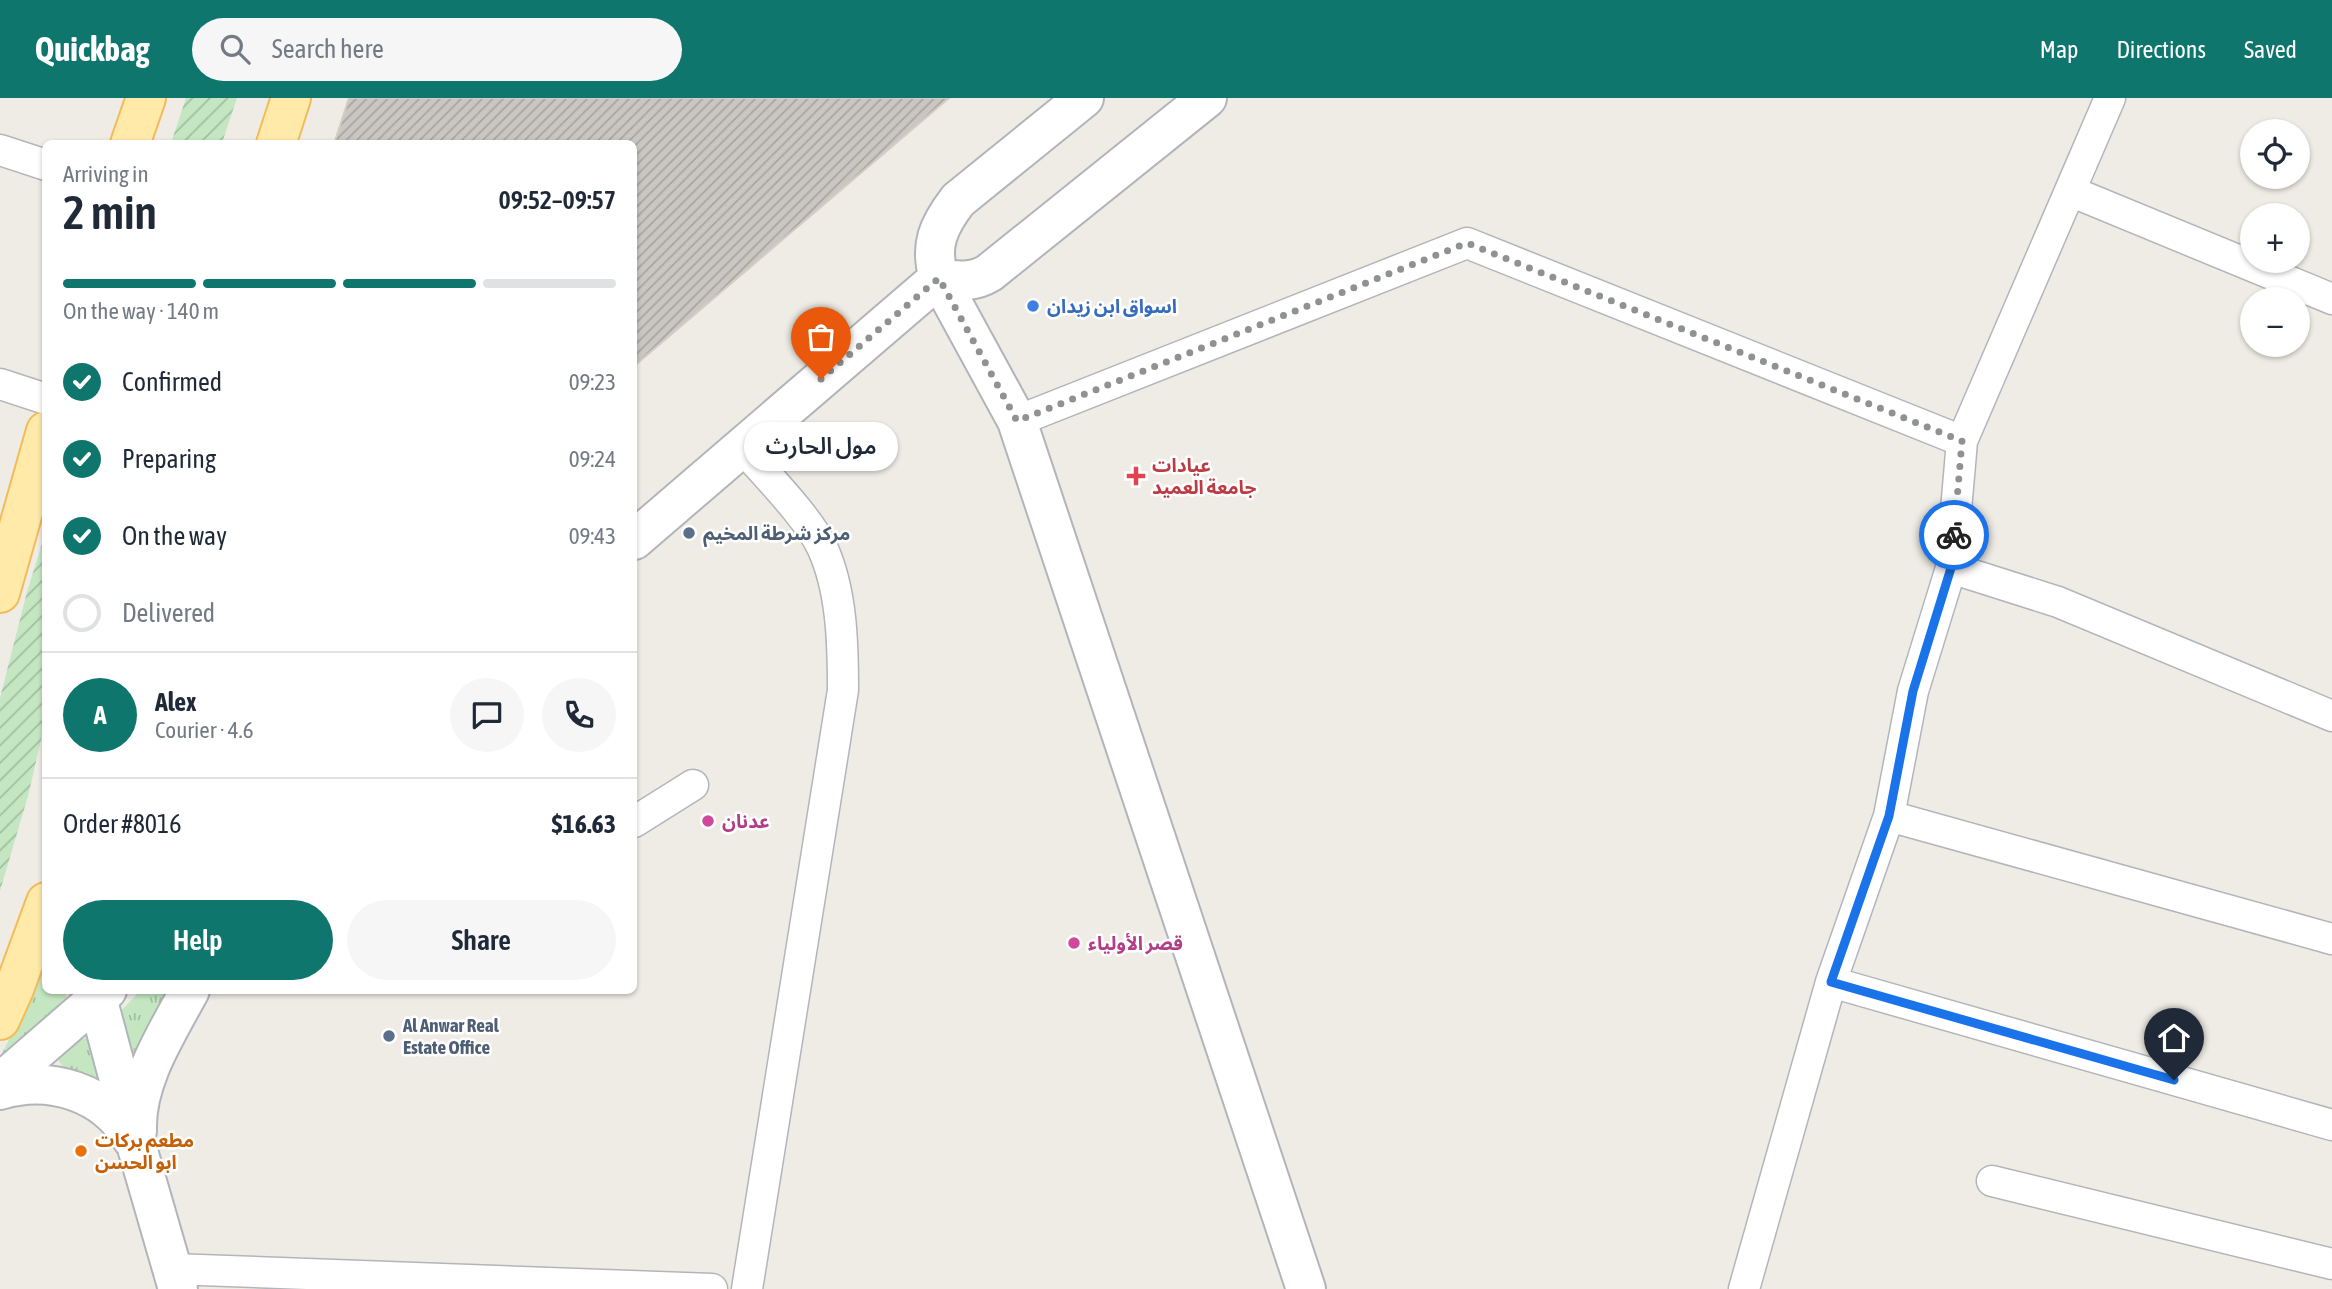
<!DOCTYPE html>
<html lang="en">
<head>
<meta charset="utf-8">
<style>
  :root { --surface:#fff; --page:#f6f6f7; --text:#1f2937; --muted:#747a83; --line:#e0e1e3; --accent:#0f766e }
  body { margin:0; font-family:"Asap Condensed","Noto Sans Arabic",sans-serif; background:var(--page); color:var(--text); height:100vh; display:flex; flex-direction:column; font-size:26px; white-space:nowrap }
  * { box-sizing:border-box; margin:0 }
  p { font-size:23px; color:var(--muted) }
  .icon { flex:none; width:38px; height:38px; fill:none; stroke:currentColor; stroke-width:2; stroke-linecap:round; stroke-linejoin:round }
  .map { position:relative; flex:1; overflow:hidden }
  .details { position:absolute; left:42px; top:42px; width:595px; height:854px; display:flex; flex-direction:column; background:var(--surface); border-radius:10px; box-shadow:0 2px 5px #0004 }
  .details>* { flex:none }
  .fabs { position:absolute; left:2240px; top:21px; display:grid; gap:14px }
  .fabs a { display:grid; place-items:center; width:70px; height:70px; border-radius:50%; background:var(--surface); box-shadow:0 2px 5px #0004; font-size:35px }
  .pin { position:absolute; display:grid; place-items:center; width:60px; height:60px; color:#fff; margin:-72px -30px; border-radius:50% 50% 50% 0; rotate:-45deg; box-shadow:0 0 7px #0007 }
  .pin .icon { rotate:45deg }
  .courier { position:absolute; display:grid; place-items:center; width:70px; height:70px; margin:-35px; border:5px solid #1a73e8; border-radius:50%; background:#fff; color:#222; box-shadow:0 2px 9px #0007 }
  .bubble { position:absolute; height:49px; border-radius:24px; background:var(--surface); box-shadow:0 2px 5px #0004; font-size:23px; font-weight:600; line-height:49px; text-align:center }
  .summary em { font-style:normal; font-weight:600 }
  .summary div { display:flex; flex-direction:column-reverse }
  .summary { display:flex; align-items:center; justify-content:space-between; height:119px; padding:0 21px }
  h1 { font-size:46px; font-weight:600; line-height:52px }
  .bar { display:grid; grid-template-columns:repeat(4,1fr); gap:10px 7px; align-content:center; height:84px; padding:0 21px }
  .bar i { height:9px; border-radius:5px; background:var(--line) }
  .bar .active { background:var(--accent) }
  .bar p { grid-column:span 4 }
  .line { display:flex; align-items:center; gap:18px; padding:0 21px; border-top:2px solid var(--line) }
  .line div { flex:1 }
  .round { display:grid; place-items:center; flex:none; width:74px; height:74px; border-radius:37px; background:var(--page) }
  ol { padding:0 21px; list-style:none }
  li { display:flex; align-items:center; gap:21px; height:77px }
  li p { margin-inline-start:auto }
  li .icon { padding:7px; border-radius:50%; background:var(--accent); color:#fff; stroke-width:4 }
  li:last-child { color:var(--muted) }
  li i { width:38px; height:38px; border:4px solid var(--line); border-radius:50% }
  .action { display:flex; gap:14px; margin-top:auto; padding:14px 21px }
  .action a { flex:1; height:80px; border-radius:42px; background:var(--accent); color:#fff; font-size:28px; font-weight:600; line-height:80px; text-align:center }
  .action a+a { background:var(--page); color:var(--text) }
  header { display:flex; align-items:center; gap:42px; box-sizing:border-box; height:98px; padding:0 35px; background:var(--accent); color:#fff }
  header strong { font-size:33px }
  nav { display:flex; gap:38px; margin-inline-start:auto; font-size:24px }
  .search { width:490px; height:63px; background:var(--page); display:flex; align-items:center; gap:18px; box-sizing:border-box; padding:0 24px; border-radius:38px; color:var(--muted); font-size:26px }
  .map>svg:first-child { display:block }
  .grass { fill:url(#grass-tufts) }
  .garden { fill:url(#garden-furrows) }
  .building { fill:url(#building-hatch); stroke:#d4cdc3; stroke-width:2 }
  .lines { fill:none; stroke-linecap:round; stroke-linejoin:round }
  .street-casing { stroke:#b2b6ba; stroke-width:33 }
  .secondary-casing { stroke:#b1b5ba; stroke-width:42 }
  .primary-casing { stroke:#f3bb5a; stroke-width:42 }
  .street { stroke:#fff; stroke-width:30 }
  .secondary { stroke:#fff; stroke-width:38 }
  .primary { stroke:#ffeaaa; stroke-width:38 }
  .done { stroke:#909292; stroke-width:7; stroke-dasharray:0 12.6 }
  .route { stroke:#1a73e8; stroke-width:9 }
  .shop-dot { fill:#3f7fe0; stroke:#fff; stroke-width:2.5 }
  .health-dot { fill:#e0444e; stroke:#fff; stroke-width:2.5 }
  .service-dot { fill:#5c6f8a; stroke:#fff; stroke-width:2.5 }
  .hotel-dot { fill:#d1479c; stroke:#fff; stroke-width:2.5 }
  .food-dot { fill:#e8710a; stroke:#fff; stroke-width:2.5 }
  .labels { text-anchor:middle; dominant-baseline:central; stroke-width:5; stroke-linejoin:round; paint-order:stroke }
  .shop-label { font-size:19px; font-weight:bold; fill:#366cbe; stroke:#fff; text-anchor:start }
  .health-label { font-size:19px; font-weight:bold; fill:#be3a42; stroke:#fff; text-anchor:start }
  .service-label { font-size:19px; font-weight:bold; fill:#4e5e75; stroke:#fff; text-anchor:start }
  .hotel-label { font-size:19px; font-weight:bold; fill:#b23c85; stroke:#fff; text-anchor:start }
  .food-label { font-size:19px; font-weight:bold; fill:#c56008; stroke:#fff; text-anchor:start }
</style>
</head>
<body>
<header>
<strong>Quickbag</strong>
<div class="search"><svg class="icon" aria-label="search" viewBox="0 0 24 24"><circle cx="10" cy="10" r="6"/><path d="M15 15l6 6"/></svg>Search here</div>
<nav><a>Map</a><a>Directions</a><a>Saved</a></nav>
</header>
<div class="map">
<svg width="2332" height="1191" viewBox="0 0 2332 1191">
  <defs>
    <pattern id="grass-tufts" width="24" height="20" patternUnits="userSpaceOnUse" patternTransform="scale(1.75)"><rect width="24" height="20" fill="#c4e7c1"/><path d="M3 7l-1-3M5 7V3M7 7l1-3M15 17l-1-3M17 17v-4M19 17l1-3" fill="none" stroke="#a2bfa0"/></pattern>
    <pattern id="garden-furrows" width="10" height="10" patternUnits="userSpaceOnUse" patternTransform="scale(1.75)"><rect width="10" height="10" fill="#c4e7c1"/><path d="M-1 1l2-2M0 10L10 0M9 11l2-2" fill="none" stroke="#a2bfa0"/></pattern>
    <pattern id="building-hatch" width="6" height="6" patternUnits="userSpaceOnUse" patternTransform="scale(1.75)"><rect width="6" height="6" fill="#cac7c2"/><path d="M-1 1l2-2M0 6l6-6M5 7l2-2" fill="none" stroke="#a7a5a1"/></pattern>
  </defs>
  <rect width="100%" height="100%" fill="#efece5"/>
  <path class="grass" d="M45,844l1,48 20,1v12l-66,65v-11l15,-29z
    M140,893h39l-48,79 -10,-51v-8z
    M88,939l2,3 17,51 -41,-21 -7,-8v-4l18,-17z"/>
  <path class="garden" d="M186,0h51l-15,45h-51z
    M45,436v189l-17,73 -28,95v-193l27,-106z"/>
  <path class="building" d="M349,0h600l-315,268v-222h-300z"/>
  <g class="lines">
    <g class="street-casing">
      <path id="street" d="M0,52l46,15
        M2070,93l262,108
        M0,286l46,15
        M1017,323l450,-178 495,198
        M742,349c23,27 66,70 80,100 20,43 21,97 21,143l-96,599
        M1951,470l107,34 274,114
        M1889,718l443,123
        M634,724l59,-37
        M1831,884l501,143
        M1992,1083l340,83
        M172,1171l540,20
        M1744,1191l87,-307 58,-166 24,-125 38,-123 11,-127 148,-343"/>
    </g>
    <g class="secondary-casing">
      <path id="secondary" d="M1084,0l-126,102c-20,26 -29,46 -19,78l78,143 289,868
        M634,442l305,-262c18,3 34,5 50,-5l218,-175
        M95,892l43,161 40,138
        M0,985l107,-93
        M0,992c50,-15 106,2 132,49
        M137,1033c-2,-50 30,-98 53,-141"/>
    </g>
    <g class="primary-casing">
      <path id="primary" d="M130,46l16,-46
        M276,46l15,-46
        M0,495l46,-162
        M0,922l14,-31 32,-87"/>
    </g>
    <use href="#street" class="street"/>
    <use href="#secondary" class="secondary"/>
    <use href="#primary" class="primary"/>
  </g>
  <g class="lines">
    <path class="done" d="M821,281l118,-101 78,143 450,-178 495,198 -8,94"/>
    <path class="route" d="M1954,437l-3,33 -38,123 -24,125 -58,166 343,98"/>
  </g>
  <circle class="shop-dot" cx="1033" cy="208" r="7"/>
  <path class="health-dot" d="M1132.5 367.5h7v7h7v7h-7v7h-7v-7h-7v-7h7z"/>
  <g class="service-dot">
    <circle cx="689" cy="435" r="7"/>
    <circle cx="389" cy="938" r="7"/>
  </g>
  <g class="hotel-dot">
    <circle cx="708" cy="723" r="7"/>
    <circle cx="1074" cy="845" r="7"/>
  </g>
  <circle class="food-dot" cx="81" cy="1053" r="7"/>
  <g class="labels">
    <g class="shop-label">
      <text x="1047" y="208">اسواق ابن زيدان</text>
    </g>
    <g class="health-label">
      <text x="1152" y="367">عيادات<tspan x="1152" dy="22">جامعة العميد</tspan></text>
    </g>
    <g class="service-label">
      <text x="703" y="435">مركز شرطة المخيم</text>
      <text x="403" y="927">Al Anwar Real<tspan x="403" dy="22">Estate Office</tspan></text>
    </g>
    <g class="hotel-label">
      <text x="722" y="723">عدنان</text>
      <text x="1088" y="845">قصر الأولياء</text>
    </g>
    <g class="food-label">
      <text x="95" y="1042">مطعم بركات<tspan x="95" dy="22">ابو الحسن</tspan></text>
    </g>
  </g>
</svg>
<div class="fabs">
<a><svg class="icon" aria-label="locate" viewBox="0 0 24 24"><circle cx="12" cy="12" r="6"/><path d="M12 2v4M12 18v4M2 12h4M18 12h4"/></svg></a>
<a>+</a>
<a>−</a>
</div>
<div class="pin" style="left:821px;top:281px;background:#ea580c"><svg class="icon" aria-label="bag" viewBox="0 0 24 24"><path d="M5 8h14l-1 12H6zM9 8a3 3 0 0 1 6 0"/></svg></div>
<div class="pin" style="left:2174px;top:982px;background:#1f2937"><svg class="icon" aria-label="home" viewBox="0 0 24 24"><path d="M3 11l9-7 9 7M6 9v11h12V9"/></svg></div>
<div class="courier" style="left:1954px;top:437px"><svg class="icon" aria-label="bike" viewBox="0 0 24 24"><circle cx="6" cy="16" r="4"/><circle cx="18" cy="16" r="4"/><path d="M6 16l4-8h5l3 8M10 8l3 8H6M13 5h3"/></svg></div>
<div class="bubble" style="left:744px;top:324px;width:154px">مول الحارث</div>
<section class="details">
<div class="summary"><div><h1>2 min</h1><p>Arriving in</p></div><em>09:52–09:57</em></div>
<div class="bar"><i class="active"></i><i class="active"></i><i class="active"></i><i></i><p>On the way · 140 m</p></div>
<ol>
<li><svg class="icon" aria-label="check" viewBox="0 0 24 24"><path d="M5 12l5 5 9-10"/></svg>Confirmed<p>09:23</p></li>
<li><svg class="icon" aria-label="check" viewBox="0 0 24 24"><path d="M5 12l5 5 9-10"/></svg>Preparing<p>09:24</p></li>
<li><svg class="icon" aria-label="check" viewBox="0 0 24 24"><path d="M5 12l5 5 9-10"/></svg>On the way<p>09:43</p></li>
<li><i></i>Delivered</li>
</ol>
<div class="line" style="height:126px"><b class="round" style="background:var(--accent);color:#fff">A</b><div><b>Alex</b><p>Courier · 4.6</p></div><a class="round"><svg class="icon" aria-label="chat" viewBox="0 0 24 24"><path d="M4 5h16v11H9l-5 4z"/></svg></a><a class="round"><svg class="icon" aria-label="phone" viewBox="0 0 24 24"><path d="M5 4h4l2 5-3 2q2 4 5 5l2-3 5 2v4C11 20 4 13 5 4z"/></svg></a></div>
<div class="line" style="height:91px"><div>Order #8016</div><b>$16.63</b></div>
<div class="action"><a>Help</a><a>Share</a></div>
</section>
</div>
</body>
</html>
